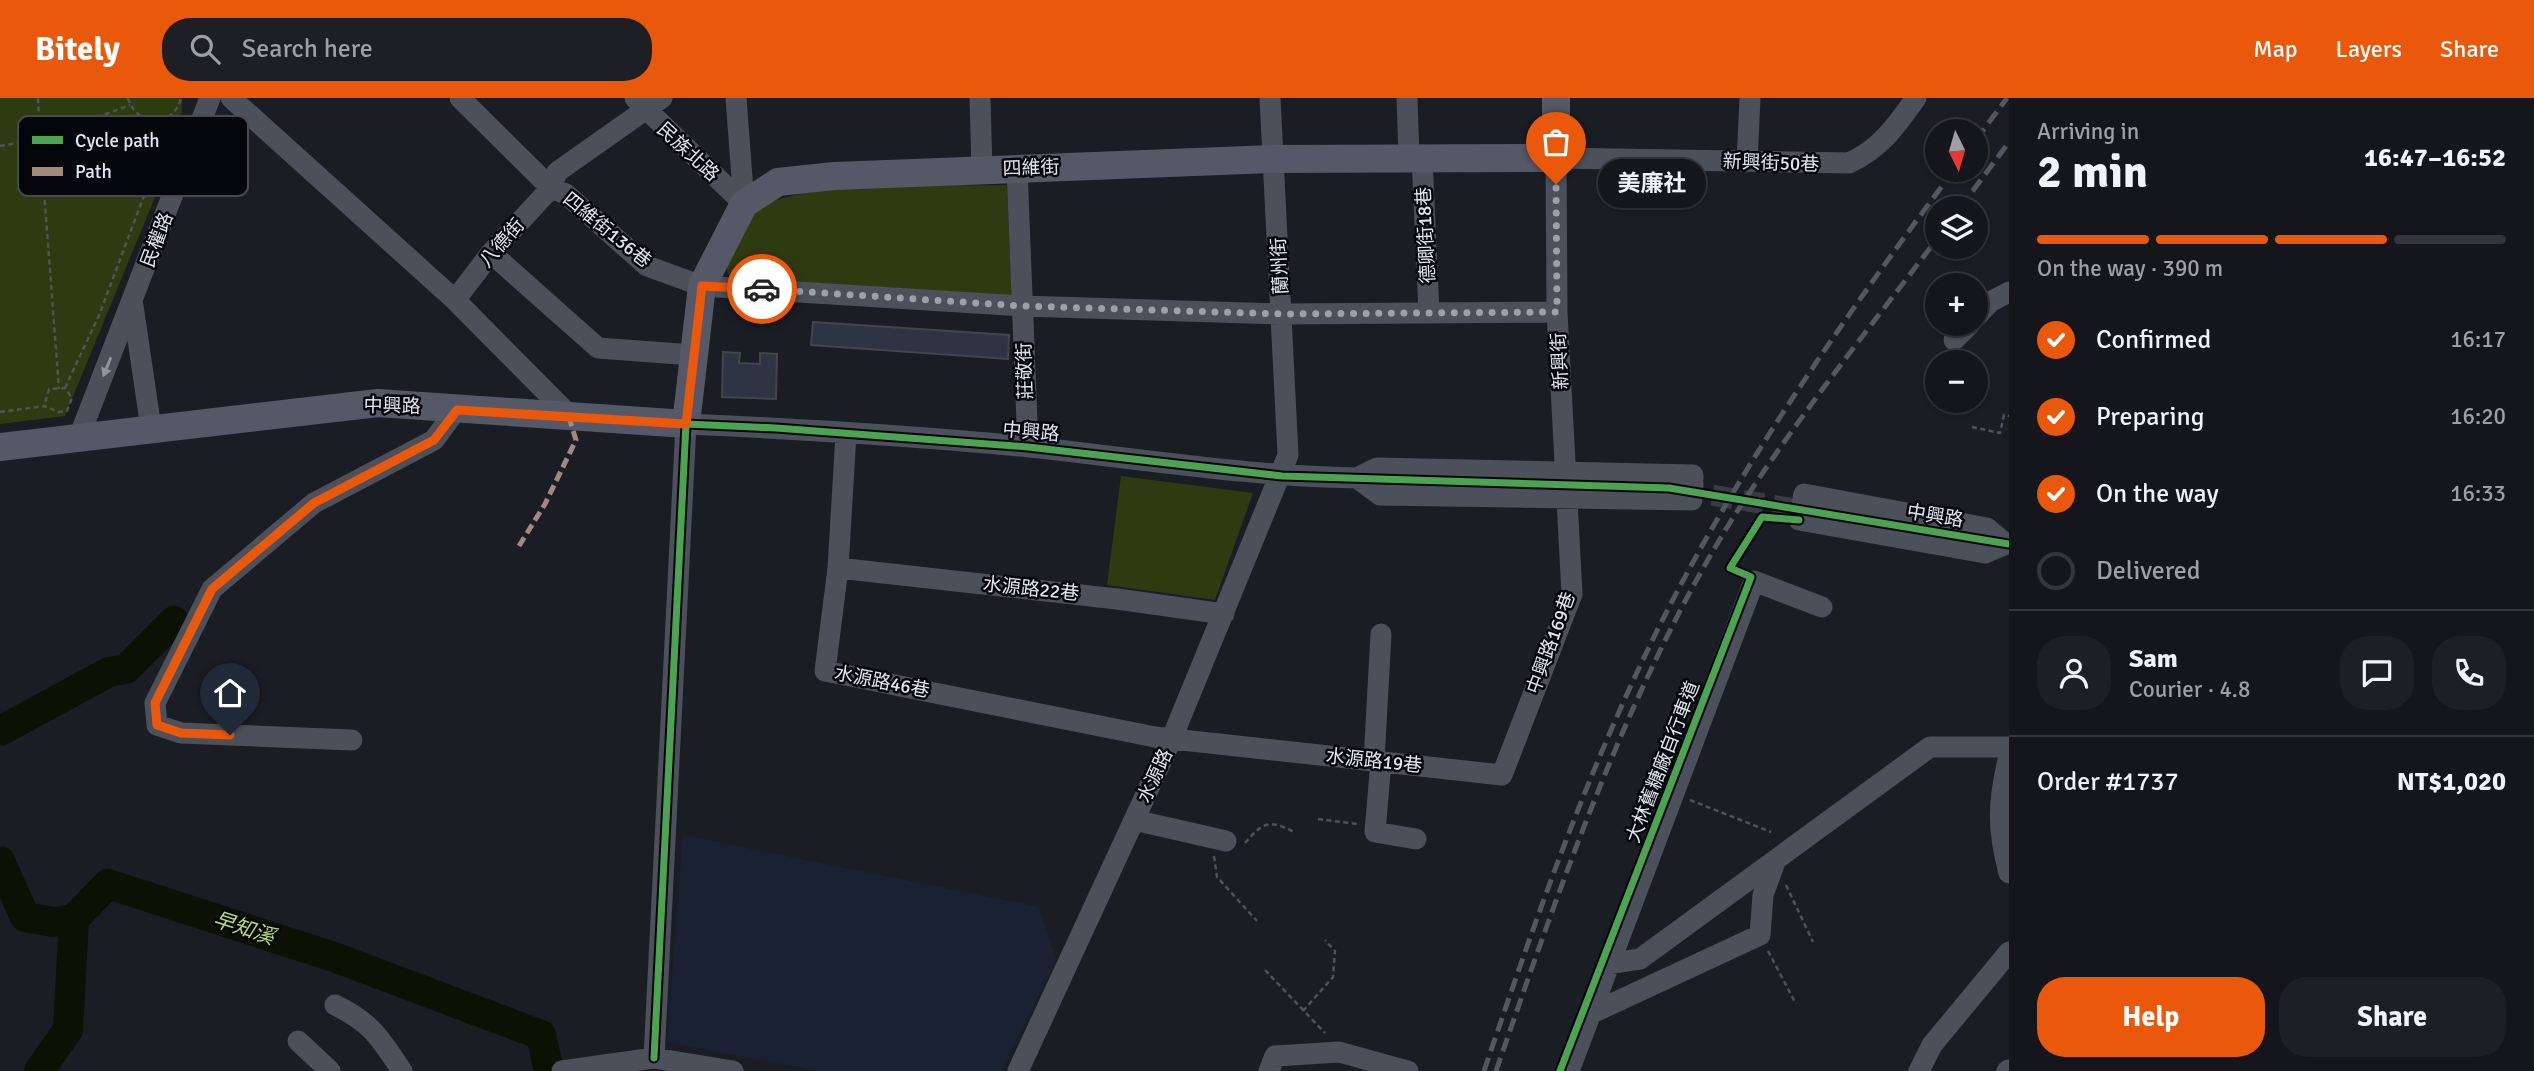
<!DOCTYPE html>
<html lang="en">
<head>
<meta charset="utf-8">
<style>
  :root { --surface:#14161b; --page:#1d1f24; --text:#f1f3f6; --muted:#9d9fa3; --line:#33353a; --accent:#ea580c }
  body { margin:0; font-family:Signika,"Noto Sans TC",sans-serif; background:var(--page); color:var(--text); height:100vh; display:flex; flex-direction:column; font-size:26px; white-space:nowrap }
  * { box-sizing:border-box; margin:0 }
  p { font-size:23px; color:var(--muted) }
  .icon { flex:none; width:38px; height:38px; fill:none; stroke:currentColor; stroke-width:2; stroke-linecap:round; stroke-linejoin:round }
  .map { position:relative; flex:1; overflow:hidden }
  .side { display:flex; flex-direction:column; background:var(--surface); width:525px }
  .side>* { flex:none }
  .needle { width:46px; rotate:175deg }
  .buttons { position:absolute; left:1925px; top:21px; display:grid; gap:14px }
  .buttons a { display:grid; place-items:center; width:63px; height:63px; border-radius:50%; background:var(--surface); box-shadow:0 2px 5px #0004,0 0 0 2px var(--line); font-size:35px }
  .pin { position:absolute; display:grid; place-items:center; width:60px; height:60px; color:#fff; margin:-72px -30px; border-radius:50% 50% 50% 0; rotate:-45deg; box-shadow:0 0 7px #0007 }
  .pin .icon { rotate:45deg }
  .courier { position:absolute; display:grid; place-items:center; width:70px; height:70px; margin:-35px; border:5px solid #ea580c; border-radius:50%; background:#fff; color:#222; box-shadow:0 2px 9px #0007 }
  .bubble { position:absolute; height:49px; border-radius:24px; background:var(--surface); box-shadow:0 2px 5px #0004,0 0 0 2px var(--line); font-size:23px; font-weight:700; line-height:49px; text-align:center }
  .summary em { font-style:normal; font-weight:700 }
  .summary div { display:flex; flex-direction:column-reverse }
  .summary { display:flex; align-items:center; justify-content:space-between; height:119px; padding:0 28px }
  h1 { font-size:46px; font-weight:700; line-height:52px }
  .bar { display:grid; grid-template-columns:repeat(4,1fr); gap:10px 7px; align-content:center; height:84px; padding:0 28px }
  .bar i { height:9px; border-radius:5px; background:var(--line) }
  .bar .on { background:var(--accent) }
  .bar p { grid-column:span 4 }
  .line { display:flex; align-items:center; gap:18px; padding:0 28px; border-top:2px solid var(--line) }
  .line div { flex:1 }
  .round { display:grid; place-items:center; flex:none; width:74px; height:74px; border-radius:28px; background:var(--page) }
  ol { padding:0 28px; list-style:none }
  li { display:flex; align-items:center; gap:21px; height:77px }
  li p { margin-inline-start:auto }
  li .icon { padding:7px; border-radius:50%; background:var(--accent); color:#fff; stroke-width:4 }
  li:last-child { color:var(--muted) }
  li i { width:38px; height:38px; border:4px solid var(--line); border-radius:50% }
  .action { display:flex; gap:14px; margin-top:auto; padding:14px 28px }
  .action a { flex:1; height:80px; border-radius:28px; background:var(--accent); color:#fff; font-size:28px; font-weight:700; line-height:80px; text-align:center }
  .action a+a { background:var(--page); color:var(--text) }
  header { display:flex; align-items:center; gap:42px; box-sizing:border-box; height:98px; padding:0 35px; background:var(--accent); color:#fff }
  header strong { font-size:33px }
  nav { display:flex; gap:38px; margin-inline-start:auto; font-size:24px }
  .search { width:490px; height:63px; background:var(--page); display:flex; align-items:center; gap:18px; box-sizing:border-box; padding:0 24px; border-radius:28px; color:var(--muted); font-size:26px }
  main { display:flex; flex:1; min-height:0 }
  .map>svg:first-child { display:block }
  .built { fill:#1a2133 }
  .green { fill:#2e3b11 }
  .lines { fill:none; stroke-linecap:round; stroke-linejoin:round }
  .river { stroke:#0b1103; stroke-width:30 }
  .building { fill:#2f3444; stroke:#42454b; stroke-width:2 }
  .minor-tunnel { stroke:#383b43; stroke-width:21; stroke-dasharray:21 10; stroke-linecap:butt }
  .path { stroke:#4f525a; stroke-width:2.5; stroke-dasharray:5 3.5; stroke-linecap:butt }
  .minor { stroke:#4b505a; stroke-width:21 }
  .major { stroke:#555967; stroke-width:28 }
  .rail { stroke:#54575f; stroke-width:5; stroke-dasharray:14 7; stroke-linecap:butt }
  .quiet { stroke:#a5887d; stroke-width:5; stroke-dasharray:10 5; stroke-linecap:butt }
  .cycleway-casing { stroke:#05060c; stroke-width:11 }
  .cycleway { stroke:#4ca352; stroke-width:7 }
  .oneway { fill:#8f949e }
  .done { stroke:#9ca0a9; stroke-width:7; stroke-dasharray:0 12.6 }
  .route { stroke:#ea580c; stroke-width:9 }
  .labels { text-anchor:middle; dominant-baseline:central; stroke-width:5; stroke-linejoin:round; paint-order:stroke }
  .street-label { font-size:19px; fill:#e2e6f0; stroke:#05060c }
  .water-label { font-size:21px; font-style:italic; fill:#bade6c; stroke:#05060c }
  .key { fill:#05060c; stroke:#474950; stroke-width:2 }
  .key-label { font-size:19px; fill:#e2e6f0 }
</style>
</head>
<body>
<header>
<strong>Bitely</strong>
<div class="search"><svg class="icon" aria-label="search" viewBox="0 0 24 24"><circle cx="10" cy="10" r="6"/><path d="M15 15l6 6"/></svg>Search here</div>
<nav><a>Map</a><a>Layers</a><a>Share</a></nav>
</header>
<main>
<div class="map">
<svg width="2009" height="973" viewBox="0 0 2009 973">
  <rect width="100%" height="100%" fill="#1a1d24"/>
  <path class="built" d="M683,737l356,72 18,52 -56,112h-184l-150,-29z"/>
  <path class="green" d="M0,0h182l-1,36 -116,282 -65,8z
    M1007,87l5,115 -271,-18 -13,-8 -3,-14c8,-14 15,-36 27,-47 38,-35 200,-26 255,-28z
    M1121,378l132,17 -38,107 -108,-15z"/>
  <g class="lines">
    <path class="river" d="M0,633l109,-59 17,-3 48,-48
      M0,763l25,56 28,5 21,-3
      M39,973l29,-41 6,-111 34,-35 226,73 207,78 8,36"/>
  </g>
  <path class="building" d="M813,224l196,13 -1,24 -197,-14z
    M723,254l17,1 -1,10 21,1v-11l17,1 -1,45 -54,-2z"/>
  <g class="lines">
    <path class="minor-tunnel" d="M1372,380l297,10 187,31"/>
    <path class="path" d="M38,0l2,41 90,-34
      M128,0c8,29 46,30 53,0
      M0,48l40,-7 19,250
      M65,290l35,-75 75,-200
      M0,314l44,-6 15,6 8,-1 5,-13 -7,-10 -16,1 -5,17
      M1972,329l28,6 4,-18 5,1
      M1690,702l81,32
      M1318,721l39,5
      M1245,745c17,-19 22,-25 49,-11
      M1214,758l3,21 40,44
      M1786,787l27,57
      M1768,853l28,53
      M1265,872l60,63
      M1303,913l30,-34 2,-26 -10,-11"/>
    <path class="minor" d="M231,0l224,202 113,114
      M460,0l91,90 15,6 81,72 55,20 321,20 259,8 275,-2
      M635,0l109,106
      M736,0l8,106
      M980,0l2,72
      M1407,0l2,59
      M1422,59l7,156
      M1747,64l3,-64
      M1017,71l11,278
      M491,155l107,95 95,7
      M455,202l36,-47 60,-65 6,-16 105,-74
      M133,208l18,122
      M1976,219l14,-15 19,-10
      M1954,242l16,-16
      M846,336l-8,134 -13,103 330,66 347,38 70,-181 -15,-282 -1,-154 293,5c32,-15 47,-37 67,-65
      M79,339l131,-339
      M1377,370l316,7 -1,25 -312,-5 -23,-17z
      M1804,396l183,34 19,16 -21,9 -186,-33z
      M838,470l279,31 107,15
      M352,642l-171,-7 -24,-8 -2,-22 57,-114 102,-86 120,-63 22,-30
      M2009,658c-11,45 -12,72 0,117
      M1374,663l7,-127
      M1381,663l-6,71 41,7
      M1134,722l92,21
      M1607,866l33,-5 290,-212h79
      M335,907c37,18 45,33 67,66
      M1590,916l170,-79 3,-40 12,-33
      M298,943l32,30
      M654,960l32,-634c115,5 230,12 344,23 114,12 228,31 342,31
      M562,973l92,-13 79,13
      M1018,973l154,-333 116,-283 -18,-357
      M1269,973l6,-15 64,-4 69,19
      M1569,973l185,-490 68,26
      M1919,973l13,-26 77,-93
      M2007,973l2,-1"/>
    <path class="major" d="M0,349l378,-44 308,21 16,-138 42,-82 34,-22 56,-6 440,-17 282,-1v-60"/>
    <path class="rail" d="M1976,42l31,-42
      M1960,110l49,-66
      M1484,973c50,-147 101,-294 170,-434 80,-163 191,-321 300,-467
      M1496,973c63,-182 133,-386 235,-550 62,-98 136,-190 206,-282"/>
    <path class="quiet" d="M519,448l26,-42 31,-64 -8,-26"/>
    <g class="cycleway-casing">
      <path id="cycleway" d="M654,960l32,-634 90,4 252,19 254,29 387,12 340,56
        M1560,973l191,-494 -21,-9 32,-51 37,3"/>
    </g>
    <use href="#cycleway" class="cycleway"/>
  </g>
  <defs><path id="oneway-solid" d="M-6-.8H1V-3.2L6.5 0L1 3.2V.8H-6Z" transform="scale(1.75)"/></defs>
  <use class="oneway" href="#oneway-solid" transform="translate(107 269) rotate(112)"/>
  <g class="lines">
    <path class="done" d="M762,191l261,17 259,8 275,-2 -1,-128"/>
    <path class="route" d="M230,637l-49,-2 -24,-8 -2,-22 57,-114 102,-86 120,-63 23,-30 229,14 16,-138 60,3"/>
  </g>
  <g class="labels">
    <g class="street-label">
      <text transform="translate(688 54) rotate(43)">民族北路</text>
      <text transform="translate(1771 65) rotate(2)">新興街50巷</text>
      <text transform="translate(1031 70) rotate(-2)">四維街</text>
      <text transform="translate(607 132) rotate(39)">四維街136巷</text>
      <text transform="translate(1426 137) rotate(-93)">德卿街18巷</text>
      <text transform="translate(157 142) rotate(-69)">民權路</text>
      <text transform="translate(502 145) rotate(-49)">八德街</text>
      <text transform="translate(1280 168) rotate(-93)">蘭州街</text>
      <text transform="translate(1560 263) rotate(-93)">新興街</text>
      <text transform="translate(1025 273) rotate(-92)">莊敬街</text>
      <text transform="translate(392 308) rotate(1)">中興路</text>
      <text transform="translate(1031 334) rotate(5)">中興路</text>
      <text transform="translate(1935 418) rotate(9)">中興路</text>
      <text transform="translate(1031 491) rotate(6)">水源路22巷</text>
      <text transform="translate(1551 545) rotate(-70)">中興路169巷</text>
      <text transform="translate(882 584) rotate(11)">水源路46巷</text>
      <text transform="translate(1374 663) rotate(6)">水源路19巷</text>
      <text transform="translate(1663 664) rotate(-69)">大林舊糖廠自行車道</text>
      <text transform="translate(1155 678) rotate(-65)">水源路</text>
    </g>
    <g class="water-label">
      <text transform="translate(244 830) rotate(18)">早知溪</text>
    </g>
  </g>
  <rect x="18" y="18" width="230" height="80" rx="10" class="key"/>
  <rect x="32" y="38" width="31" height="8" fill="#4ca352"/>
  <rect x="32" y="69" width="31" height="9" fill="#a5887d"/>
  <g class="key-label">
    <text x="75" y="49">Cycle path</text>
    <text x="75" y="80">Path</text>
  </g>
</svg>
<div class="buttons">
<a><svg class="needle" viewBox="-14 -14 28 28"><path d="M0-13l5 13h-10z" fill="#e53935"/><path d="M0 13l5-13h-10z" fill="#9d9fa3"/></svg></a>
<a><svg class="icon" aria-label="layers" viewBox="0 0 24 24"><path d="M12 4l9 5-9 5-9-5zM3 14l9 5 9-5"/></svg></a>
<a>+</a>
<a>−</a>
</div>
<div class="pin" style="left:1556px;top:86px;background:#ea580c"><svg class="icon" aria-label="bag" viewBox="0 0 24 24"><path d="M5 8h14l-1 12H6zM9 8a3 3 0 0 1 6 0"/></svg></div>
<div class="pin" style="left:230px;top:637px;background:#1f2937"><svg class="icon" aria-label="home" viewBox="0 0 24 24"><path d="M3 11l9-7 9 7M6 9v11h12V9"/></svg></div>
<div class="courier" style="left:762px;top:191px"><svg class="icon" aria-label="car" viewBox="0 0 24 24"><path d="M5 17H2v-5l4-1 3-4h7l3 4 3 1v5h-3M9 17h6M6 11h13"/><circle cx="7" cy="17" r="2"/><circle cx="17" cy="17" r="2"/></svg></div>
<div class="bubble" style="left:1598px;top:61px;width:108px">美廉社</div>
</div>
<section class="side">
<div class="summary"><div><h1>2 min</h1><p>Arriving in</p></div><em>16:47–16:52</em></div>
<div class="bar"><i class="on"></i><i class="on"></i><i class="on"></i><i></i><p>On the way · 390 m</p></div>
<ol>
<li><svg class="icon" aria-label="check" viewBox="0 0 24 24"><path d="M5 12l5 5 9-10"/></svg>Confirmed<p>16:17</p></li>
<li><svg class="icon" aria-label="check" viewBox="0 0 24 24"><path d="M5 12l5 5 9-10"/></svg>Preparing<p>16:20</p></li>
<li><svg class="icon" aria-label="check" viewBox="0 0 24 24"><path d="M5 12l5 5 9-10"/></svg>On the way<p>16:33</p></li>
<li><i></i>Delivered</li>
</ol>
<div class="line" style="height:126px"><a class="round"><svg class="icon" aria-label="person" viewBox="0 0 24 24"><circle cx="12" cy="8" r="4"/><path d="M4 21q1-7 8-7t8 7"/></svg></a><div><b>Sam</b><p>Courier · 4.8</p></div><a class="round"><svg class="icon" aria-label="chat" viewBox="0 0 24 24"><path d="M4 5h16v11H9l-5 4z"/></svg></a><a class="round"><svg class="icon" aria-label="phone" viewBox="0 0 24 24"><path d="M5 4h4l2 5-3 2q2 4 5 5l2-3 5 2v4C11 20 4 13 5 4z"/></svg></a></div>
<div class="line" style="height:91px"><div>Order #1737</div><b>NT$1,020</b></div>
<div class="action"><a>Help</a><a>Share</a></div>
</section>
</main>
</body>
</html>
